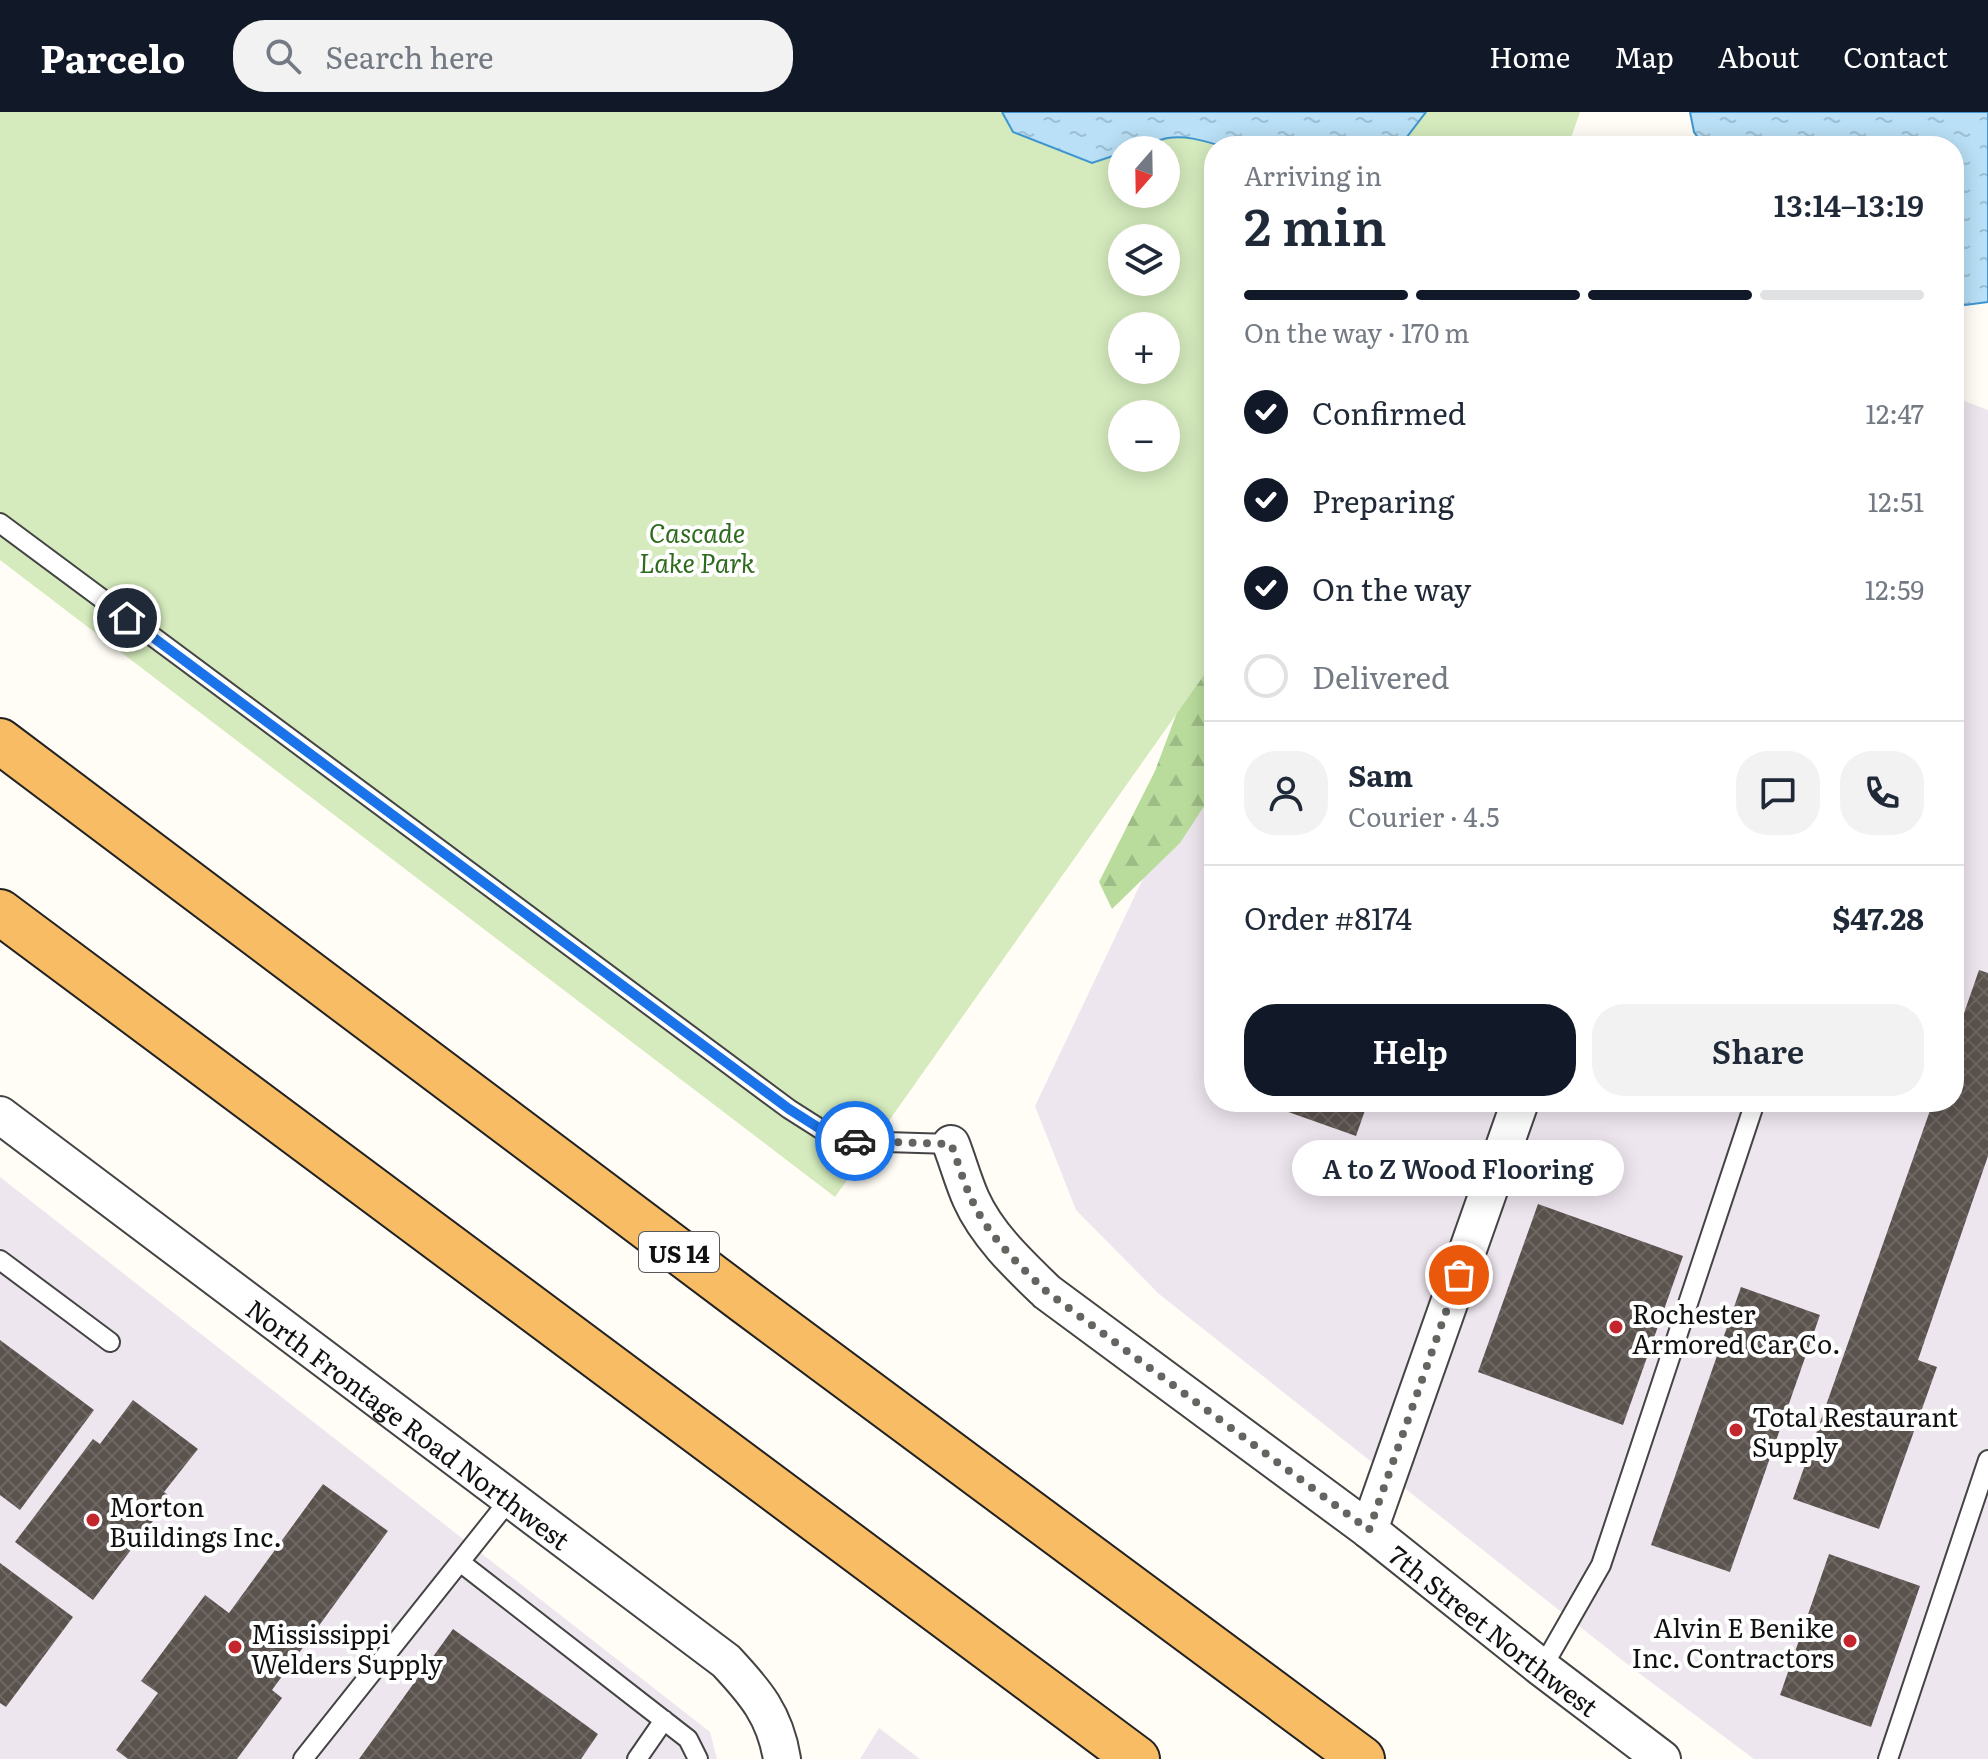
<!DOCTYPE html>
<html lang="en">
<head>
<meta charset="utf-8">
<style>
  :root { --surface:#fff; --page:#f2f2f3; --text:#1f2937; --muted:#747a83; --line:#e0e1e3; --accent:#111827 }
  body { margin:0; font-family:Literata,serif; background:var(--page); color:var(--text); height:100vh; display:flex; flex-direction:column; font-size:30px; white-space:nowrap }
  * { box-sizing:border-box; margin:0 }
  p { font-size:26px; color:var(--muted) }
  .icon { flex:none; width:44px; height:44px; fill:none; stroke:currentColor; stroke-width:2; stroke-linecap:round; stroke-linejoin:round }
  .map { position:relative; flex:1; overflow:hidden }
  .sheet { position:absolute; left:1204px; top:24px; width:760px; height:976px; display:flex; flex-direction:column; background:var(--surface); border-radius:32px; box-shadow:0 4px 20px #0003 }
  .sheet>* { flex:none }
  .needle { width:52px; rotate:200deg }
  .fabs { position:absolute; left:1108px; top:24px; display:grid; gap:16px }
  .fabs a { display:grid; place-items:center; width:72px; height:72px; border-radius:50%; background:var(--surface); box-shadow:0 4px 20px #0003; font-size:40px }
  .pin { position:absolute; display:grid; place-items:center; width:68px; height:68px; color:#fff; margin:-34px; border:4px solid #fff; border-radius:50%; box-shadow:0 2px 8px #0007 }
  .courier { position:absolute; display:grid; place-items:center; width:80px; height:80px; margin:-40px; border:6px solid #1a73e8; border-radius:50%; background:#fff; color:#222; box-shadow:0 2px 10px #0007 }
  .bubble { position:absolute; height:56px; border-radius:28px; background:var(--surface); box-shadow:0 4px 20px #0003; font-size:26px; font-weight:600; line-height:56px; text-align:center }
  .headline em { font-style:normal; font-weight:600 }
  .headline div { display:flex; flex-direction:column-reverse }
  .headline { display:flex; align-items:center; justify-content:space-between; height:136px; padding:0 40px }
  h1 { font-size:52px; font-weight:600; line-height:60px }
  .bar { display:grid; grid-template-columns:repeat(4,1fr); gap:12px 8px; align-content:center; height:96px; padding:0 40px }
  .bar i { height:10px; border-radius:6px; background:var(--line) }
  .bar .on { background:var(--accent) }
  .bar p { grid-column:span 4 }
  .line { display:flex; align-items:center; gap:20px; padding:0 40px; border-top:2px solid var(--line) }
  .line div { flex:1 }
  .round { display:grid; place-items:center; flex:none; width:84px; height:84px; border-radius:32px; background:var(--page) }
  ol { padding:0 40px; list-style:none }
  li { display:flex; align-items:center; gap:24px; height:88px }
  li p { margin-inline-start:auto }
  li .icon { padding:8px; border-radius:50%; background:var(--accent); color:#fff; stroke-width:4 }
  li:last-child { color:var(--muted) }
  li i { width:44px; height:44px; border:4px solid var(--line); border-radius:50% }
  .button { display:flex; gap:16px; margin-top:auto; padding:16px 40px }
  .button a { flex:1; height:92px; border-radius:32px; background:var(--accent); color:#fff; font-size:32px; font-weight:600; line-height:92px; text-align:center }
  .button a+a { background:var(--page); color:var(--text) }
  header { display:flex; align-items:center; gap:48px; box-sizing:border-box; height:112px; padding:0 40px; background:var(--accent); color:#fff }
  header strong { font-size:38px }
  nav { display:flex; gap:44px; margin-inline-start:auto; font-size:28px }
  .search { width:560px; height:72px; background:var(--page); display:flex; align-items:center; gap:20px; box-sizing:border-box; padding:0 28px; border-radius:32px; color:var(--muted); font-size:30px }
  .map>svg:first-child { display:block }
  .industrial { fill:#eee6ef }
  .forest { fill:url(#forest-firs) }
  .park { fill:#d5ebbd; fill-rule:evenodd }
  .water { fill:url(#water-ripples); stroke:#3f96cf; stroke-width:2 }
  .building { fill:url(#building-cross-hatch) }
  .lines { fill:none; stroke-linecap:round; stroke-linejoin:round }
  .service-casing { stroke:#444; stroke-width:22 }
  .minor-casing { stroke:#444; stroke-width:40 }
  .trunk-casing { stroke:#222; stroke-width:48 }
  .service { stroke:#fff; stroke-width:18 }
  .minor { stroke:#fff; stroke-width:36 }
  .trunk { stroke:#f7bc64; stroke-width:44 }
  .done { stroke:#646461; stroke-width:8; stroke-dasharray:0 14.4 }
  .route { stroke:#1a73e8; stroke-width:10 }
  .poi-dot { fill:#c4262e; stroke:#fff; stroke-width:3 }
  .labels { text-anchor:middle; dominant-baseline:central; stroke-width:8; stroke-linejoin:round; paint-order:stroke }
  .shield { fill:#fff; stroke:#585858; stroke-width:2 }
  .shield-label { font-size:24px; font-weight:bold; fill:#111 }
  .park-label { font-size:26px; font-style:italic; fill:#2f6b1f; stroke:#fff }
  .poi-label { font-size:26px; fill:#111; stroke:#fff; text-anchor:start }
  .street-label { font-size:26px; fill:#111; stroke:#fff }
</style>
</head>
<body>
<header>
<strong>Parcelo</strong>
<div class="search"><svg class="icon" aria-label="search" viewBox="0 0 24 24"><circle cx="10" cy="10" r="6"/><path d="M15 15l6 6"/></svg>Search here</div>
<nav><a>Home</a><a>Map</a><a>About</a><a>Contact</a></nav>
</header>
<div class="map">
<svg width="1988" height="1647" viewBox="0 0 1988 1647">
  <defs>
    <pattern id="forest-firs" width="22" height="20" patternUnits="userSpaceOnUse" patternTransform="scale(2)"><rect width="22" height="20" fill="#b9dc9c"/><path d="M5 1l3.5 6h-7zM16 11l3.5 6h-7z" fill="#9ebc85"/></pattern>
    <pattern id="water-ripples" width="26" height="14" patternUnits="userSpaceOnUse" patternTransform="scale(2)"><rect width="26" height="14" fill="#b9e0f7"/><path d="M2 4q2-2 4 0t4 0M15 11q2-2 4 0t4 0" fill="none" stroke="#9ebfd3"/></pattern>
    <pattern id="building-cross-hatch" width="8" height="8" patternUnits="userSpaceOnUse" patternTransform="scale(2)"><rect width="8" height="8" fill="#5a524d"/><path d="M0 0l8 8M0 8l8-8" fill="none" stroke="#6d6662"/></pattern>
  </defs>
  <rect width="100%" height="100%" fill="#fffdf5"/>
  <path class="industrial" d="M1954,285l34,13v1349h-234l-118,-88 -477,-377 -83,-84 -41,-104 179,-377v373h740z
    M0,1065l710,555 7,27h-717z
    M879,1616l41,31h-60z"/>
  <path class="forest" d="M1214,518v161l-34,52 -68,66 -13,-27 56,-111 27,-72z"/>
  <path class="park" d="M0,0h1580l-12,34h-354v515l-379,536 -835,-637zM1122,38h44v44h-44zM1122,126h44v44h-44zM1122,214h44v44h-44zM1122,302h44v44h-44z"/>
  <path class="water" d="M1002,0h424l-26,34h-179c-17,-5 -35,-11 -53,-8 -16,3 -30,12 -46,12v3l-30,10 -79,-31z
    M1690,0h298v190l-23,3 -11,-2v-157h-250l-10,-14z"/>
  <path class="building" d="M1979,858l9,3v183l-70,204 19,7 -58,162 -86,-30 140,-397h21v-60z
    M1260,990h108l-12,34z
    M1538,1092l145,52 -60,169 -145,-53z
    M1741,1175l79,28 -90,257 -79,-27z
    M0,1228l94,70 -74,100 -20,-15z
    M133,1288l65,49 -34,43 7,5 -78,103 -78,-58 78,-103 7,5z
    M323,1372l65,47 -116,159 10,8 -45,61h-109l-12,-9 42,-57 -17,-12 64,-86 24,18z
    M1829,1442l91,32 -49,141 -91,-32z
    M0,1451l73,54 -67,90 -6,-4z
    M453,1517l145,105 -17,25h-222z"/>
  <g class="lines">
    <g class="service-casing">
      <path id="service" d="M0,411l789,586 33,21 31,11 98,3
        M0,1148l110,82
        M460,1450l228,177 10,20
        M1542,1556l59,-103 152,-457
        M303,1647l207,-260
        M637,1647l27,-39
        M1888,1647l100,-299"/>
    </g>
    <g class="minor-casing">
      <g id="minor">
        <path id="s1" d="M0,1003l726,546c29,31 49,54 56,98"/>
        <path id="s2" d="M951,1032c7,18 12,37 20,55 16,36 48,66 76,93l322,238 173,138 120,91"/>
        <path d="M1369,1418l151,-428"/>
      </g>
    </g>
    <g class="trunk-casing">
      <path id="trunk" d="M0,629l746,561 616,457
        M0,800l1137,847"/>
    </g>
    <use href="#service" class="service"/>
    <use href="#minor" class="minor"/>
    <use href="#trunk" class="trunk"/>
  </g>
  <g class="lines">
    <path class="done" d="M855,1029l96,3c7,18 12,37 20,54 16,37 48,67 76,94l322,238 90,-255"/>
    <path class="route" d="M127,506l662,491 33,21 33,11"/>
  </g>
  <g class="poi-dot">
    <circle cx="1616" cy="1215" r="8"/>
    <circle cx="1736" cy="1318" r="8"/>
    <circle cx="93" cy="1408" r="8"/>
    <circle cx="1850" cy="1529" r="8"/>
    <circle cx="235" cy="1535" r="8"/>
  </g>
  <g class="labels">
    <rect class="shield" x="639" y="1120" width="80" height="40" rx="6"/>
    <g class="shield-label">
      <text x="679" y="1140">US 14</text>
    </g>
    <g class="park-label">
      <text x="697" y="419">Cascade<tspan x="697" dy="30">Lake Park</tspan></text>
    </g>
    <g class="poi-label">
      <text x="1632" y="1200">Rochester<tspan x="1632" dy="30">Armored Car Co.</tspan></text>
      <text x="1752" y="1303">Total Restaurant<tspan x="1752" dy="30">Supply</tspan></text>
      <text x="109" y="1393">Morton<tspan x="109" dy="30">Buildings Inc.</tspan></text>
      <text x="1834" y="1514" text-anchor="end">Alvin E Benike<tspan x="1834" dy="30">Inc. Contractors</tspan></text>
      <text x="251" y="1520">Mississippi<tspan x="251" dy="30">Welders Supply</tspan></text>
    </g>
    <g class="street-label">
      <text stroke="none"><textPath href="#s1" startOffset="512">North Frontage Road Northwest</textPath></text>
      <text stroke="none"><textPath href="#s2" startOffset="740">7th Street Northwest</textPath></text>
    </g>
  </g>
</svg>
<div class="fabs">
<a><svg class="needle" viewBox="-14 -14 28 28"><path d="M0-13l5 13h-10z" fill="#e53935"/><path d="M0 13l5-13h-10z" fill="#747a83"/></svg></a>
<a><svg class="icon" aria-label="layers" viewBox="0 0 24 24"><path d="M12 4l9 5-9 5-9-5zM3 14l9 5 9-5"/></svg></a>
<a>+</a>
<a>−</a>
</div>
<div class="pin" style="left:1459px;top:1163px;background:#ea580c"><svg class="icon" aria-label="bag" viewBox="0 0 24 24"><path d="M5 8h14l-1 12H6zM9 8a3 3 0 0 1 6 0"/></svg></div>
<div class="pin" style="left:127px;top:506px;background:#1f2937"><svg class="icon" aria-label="home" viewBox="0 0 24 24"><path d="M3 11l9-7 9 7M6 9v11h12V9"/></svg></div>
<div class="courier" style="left:855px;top:1029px"><svg class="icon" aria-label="car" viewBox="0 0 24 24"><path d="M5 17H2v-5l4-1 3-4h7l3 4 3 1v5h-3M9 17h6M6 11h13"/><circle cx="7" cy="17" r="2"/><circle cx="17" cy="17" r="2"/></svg></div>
<div class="bubble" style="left:1292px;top:1028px;width:332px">A to Z Wood Flooring</div>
<section class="sheet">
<div class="headline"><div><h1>2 min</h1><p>Arriving in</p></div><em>13:14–13:19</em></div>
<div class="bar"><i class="on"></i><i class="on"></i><i class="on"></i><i></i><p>On the way · 170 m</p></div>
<ol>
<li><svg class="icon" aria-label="check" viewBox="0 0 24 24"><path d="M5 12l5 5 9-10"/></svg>Confirmed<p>12:47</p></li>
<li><svg class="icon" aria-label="check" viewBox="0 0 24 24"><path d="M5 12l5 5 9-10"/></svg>Preparing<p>12:51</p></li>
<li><svg class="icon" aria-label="check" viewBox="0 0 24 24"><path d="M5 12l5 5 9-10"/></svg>On the way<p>12:59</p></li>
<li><i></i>Delivered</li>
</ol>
<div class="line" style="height:144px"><a class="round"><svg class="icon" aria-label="person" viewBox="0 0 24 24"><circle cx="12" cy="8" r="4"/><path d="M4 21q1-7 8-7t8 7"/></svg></a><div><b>Sam</b><p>Courier · 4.5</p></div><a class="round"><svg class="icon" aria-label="chat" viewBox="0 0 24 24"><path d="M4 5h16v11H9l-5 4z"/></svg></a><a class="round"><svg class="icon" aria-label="phone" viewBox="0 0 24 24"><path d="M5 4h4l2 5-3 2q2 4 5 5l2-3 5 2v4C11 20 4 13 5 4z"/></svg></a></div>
<div class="line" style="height:104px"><div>Order #8174</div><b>$47.28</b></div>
<div class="button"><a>Help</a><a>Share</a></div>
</section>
</div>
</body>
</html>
